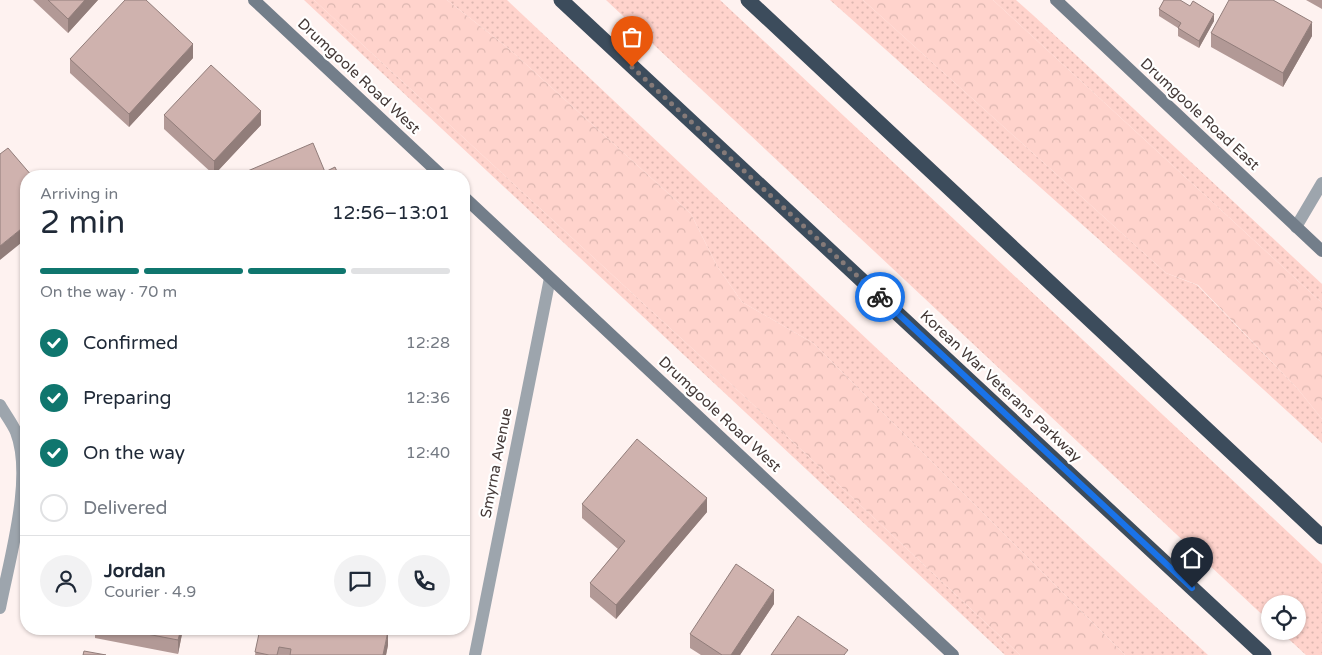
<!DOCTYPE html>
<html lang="en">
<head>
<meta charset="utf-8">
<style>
  :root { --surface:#fff; --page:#f2f2f3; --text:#1f2937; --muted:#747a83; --line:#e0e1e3; --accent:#0f766e }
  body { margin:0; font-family:"Varela Round",sans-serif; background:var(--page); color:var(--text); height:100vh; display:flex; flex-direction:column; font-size:19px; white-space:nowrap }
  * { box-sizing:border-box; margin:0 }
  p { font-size:16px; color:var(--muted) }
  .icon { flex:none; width:28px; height:28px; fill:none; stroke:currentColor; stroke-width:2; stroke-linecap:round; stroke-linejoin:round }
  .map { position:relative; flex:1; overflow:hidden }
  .sheet { position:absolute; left:20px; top:170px; width:450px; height:465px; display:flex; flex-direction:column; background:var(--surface); border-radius:20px; box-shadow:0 1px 4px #0004 }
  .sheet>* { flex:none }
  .fabs { position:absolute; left:1261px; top:595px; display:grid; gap:10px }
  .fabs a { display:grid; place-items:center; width:45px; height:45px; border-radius:50%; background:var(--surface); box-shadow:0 1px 4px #0004; font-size:25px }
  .pin { position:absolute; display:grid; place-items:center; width:42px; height:42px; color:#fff; margin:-51px -21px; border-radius:50% 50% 50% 0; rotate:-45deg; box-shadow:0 0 5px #0007 }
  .pin .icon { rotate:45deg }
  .courier { position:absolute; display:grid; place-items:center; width:50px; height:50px; margin:-25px; border:4px solid #1a73e8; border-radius:50%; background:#fff; color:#222; box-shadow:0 1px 6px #0007 }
  .headline em { font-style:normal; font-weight:600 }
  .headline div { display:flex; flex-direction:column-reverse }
  .headline { display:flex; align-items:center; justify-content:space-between; height:85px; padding:0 20px }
  h1 { font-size:32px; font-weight:600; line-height:38px }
  .bar { display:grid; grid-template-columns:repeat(4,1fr); gap:8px 5px; align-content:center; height:60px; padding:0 20px }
  .bar i { height:6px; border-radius:4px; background:var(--line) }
  .bar .current { background:var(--accent) }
  .bar p { grid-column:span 4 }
  .line { display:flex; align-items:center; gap:12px; padding:0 20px; border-top:1px solid var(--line) }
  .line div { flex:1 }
  .round { display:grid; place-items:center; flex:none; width:52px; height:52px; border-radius:26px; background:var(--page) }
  ol { padding:0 20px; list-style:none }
  li { display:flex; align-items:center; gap:15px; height:55px }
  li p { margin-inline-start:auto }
  li .icon { padding:5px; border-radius:50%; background:var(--accent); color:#fff; stroke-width:4 }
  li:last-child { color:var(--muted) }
  li i { width:28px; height:28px; border:2px solid var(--line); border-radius:50% }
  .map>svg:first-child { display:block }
  .green { fill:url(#green-dots) }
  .forest { fill:url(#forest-crowns) }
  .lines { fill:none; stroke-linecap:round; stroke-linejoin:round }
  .street { stroke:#9da5ad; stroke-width:12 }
  .secondary { stroke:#737e8a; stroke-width:12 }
  .highway { stroke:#3c4c5c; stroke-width:15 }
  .wall { fill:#b29996 }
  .shaded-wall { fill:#917d7a }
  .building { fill:#cfb2ae; stroke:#917d7a }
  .done { stroke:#857a78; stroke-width:5; stroke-dasharray:0 9 }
  .route { stroke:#1a73e8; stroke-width:6 }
  .labels { text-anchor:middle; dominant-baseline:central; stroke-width:4.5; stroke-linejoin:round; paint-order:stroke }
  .street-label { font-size:15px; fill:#443937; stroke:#fff }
</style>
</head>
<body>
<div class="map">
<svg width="1322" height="655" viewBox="0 0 1322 655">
  <defs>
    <pattern id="green-dots" width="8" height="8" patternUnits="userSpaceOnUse" patternTransform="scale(1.25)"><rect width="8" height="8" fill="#ffd3cc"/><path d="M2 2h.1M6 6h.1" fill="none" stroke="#dcb6b0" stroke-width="1.8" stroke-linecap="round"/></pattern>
    <pattern id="forest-crowns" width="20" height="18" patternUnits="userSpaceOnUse" patternTransform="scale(1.25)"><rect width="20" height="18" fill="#ffd3cc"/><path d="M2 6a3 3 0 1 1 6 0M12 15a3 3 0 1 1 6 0" fill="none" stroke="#dcb6b0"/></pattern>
  </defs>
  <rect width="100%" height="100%" fill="#fef2f0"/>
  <path class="green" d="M304,0h10l445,410 261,245h-15z
    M447,0h60l416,392 285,263h-83l-312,-312 -71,-41 -25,-36 -26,-52 -183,-166z
    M606,0h114l602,564v91h-16l-26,-24h18v-27h-28v18z
    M830,0h33l303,273 31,12 100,103 25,31v24l-218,-199z
    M993,0h23l18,16 288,268v19z"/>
  <path class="forest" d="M314,0h133l61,48 183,166 26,52 25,36 71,41 312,312h-105l-261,-245z
    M863,0h130l329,303v116l-25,-31 -99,-103 -32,-12z"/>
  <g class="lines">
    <path class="street" d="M1296,227l26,-44
      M0,405c5,9 12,18 16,27 18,46 -7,128 -16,176
      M475,655l75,-377"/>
    <path class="secondary" d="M254,0l188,176
      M1056,0l266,251
      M464,197l489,458"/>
    <path class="highway" d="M561,0l703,655
      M748,0l574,537"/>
  </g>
  <path class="wall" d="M33,0h65l-30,33z
    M1306,0h16v9z
    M1159,9l55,12 -15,27 -21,-12v-8l-19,-12z
    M1211,33l101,3 -29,51 -72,-40z
    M193,58l-64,69 -59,-54v-14z
    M164,115l97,10 -47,50 -50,-46z
    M582,504l125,8 -91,107 -26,-22v-14l28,-34 -36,-31z
    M774,604l-34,51h-39l-11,-7v-14z
    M95,629h88l-5,25 -83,-16z
    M260,629l128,16 -2,10h-131z"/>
  <path class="shaded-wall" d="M85,0h13l-30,33v-14z
    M1214,14v7l-15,27v-7z
    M1312,22v14l-29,51v-14z
    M193,44v14l-64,69v-13z
    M261,111v14l-47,50v-14z
    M26,225v14l-26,21v-14z
    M707,498v14l-91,107v-14z
    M774,590v14l-34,51h-9z
    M181,629h2l-5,25v-14z
    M388,631v14l-2,10h-3z"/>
  <path class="building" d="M48,0h37l-17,19z
    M125,0h21l47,44 -64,70 -59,-55z
    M1164,0h16l10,6 3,-5 21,13 -15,27 -21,-13 3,-5 -22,-14z
    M1229,0h44l39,22 -29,51 -72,-40z
    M211,65l50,46 -47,50 -50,-46z
    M313,143l12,29 10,-5 4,9h-103z
    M8,148l24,28h-6v49l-26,21v-92z
    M637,439l70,59 -91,107 -26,-22 35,-42 -43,-37z
    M736,564l38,26 -43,65h-9l-32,-21z
    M798,616l50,34 -4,5h-73z
    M121,629h60l-3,11z
    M260,629h118l10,2 -5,24h-93l1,-6 -12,-2 -2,8h-8l-14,-3z
    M84,651l22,4h-23z"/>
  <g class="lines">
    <path class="done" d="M632,67l248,230"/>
    <path class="route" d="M880,297l312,291"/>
  </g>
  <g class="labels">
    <g class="street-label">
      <text transform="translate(359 76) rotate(43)">Drumgoole Road West</text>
      <text transform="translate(1200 114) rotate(43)">Drumgoole Road East</text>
      <text transform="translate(1001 386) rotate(43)">Korean War Veterans Parkway</text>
      <text transform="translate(720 414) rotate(43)">Drumgoole Road West</text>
      <text transform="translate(496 463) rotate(-79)">Smyrna Avenue</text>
    </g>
  </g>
</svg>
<div class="fabs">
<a><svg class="icon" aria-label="locate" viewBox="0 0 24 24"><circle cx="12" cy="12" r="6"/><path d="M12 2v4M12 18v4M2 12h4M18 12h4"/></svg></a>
</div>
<div class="pin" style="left:632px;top:67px;background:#ea580c"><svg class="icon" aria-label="bag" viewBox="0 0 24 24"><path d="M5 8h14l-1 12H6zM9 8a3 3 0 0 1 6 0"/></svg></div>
<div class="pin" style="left:1192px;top:588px;background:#1f2937"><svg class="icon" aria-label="home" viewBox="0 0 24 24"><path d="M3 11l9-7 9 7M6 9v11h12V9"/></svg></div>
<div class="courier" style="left:880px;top:297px"><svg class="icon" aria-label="bike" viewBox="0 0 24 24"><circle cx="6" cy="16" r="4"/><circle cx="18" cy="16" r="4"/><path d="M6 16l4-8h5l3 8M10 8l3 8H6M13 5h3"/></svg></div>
<section class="sheet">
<div class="headline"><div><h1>2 min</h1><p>Arriving in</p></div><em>12:56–13:01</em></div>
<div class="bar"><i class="current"></i><i class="current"></i><i class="current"></i><i></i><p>On the way · 70 m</p></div>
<ol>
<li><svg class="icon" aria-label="check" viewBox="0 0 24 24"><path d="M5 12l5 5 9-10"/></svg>Confirmed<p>12:28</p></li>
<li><svg class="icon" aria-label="check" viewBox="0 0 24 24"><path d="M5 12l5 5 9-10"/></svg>Preparing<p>12:36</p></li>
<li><svg class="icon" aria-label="check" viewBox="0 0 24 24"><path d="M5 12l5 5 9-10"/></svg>On the way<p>12:40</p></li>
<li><i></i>Delivered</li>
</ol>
<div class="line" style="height:90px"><a class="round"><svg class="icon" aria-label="person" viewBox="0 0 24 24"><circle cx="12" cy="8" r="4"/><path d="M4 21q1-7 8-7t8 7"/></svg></a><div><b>Jordan</b><p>Courier · 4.9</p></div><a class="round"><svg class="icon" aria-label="chat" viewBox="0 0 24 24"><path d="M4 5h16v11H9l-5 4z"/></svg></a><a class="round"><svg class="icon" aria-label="phone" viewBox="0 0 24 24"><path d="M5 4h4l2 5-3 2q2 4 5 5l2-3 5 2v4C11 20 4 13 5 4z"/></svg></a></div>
</section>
</div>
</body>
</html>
